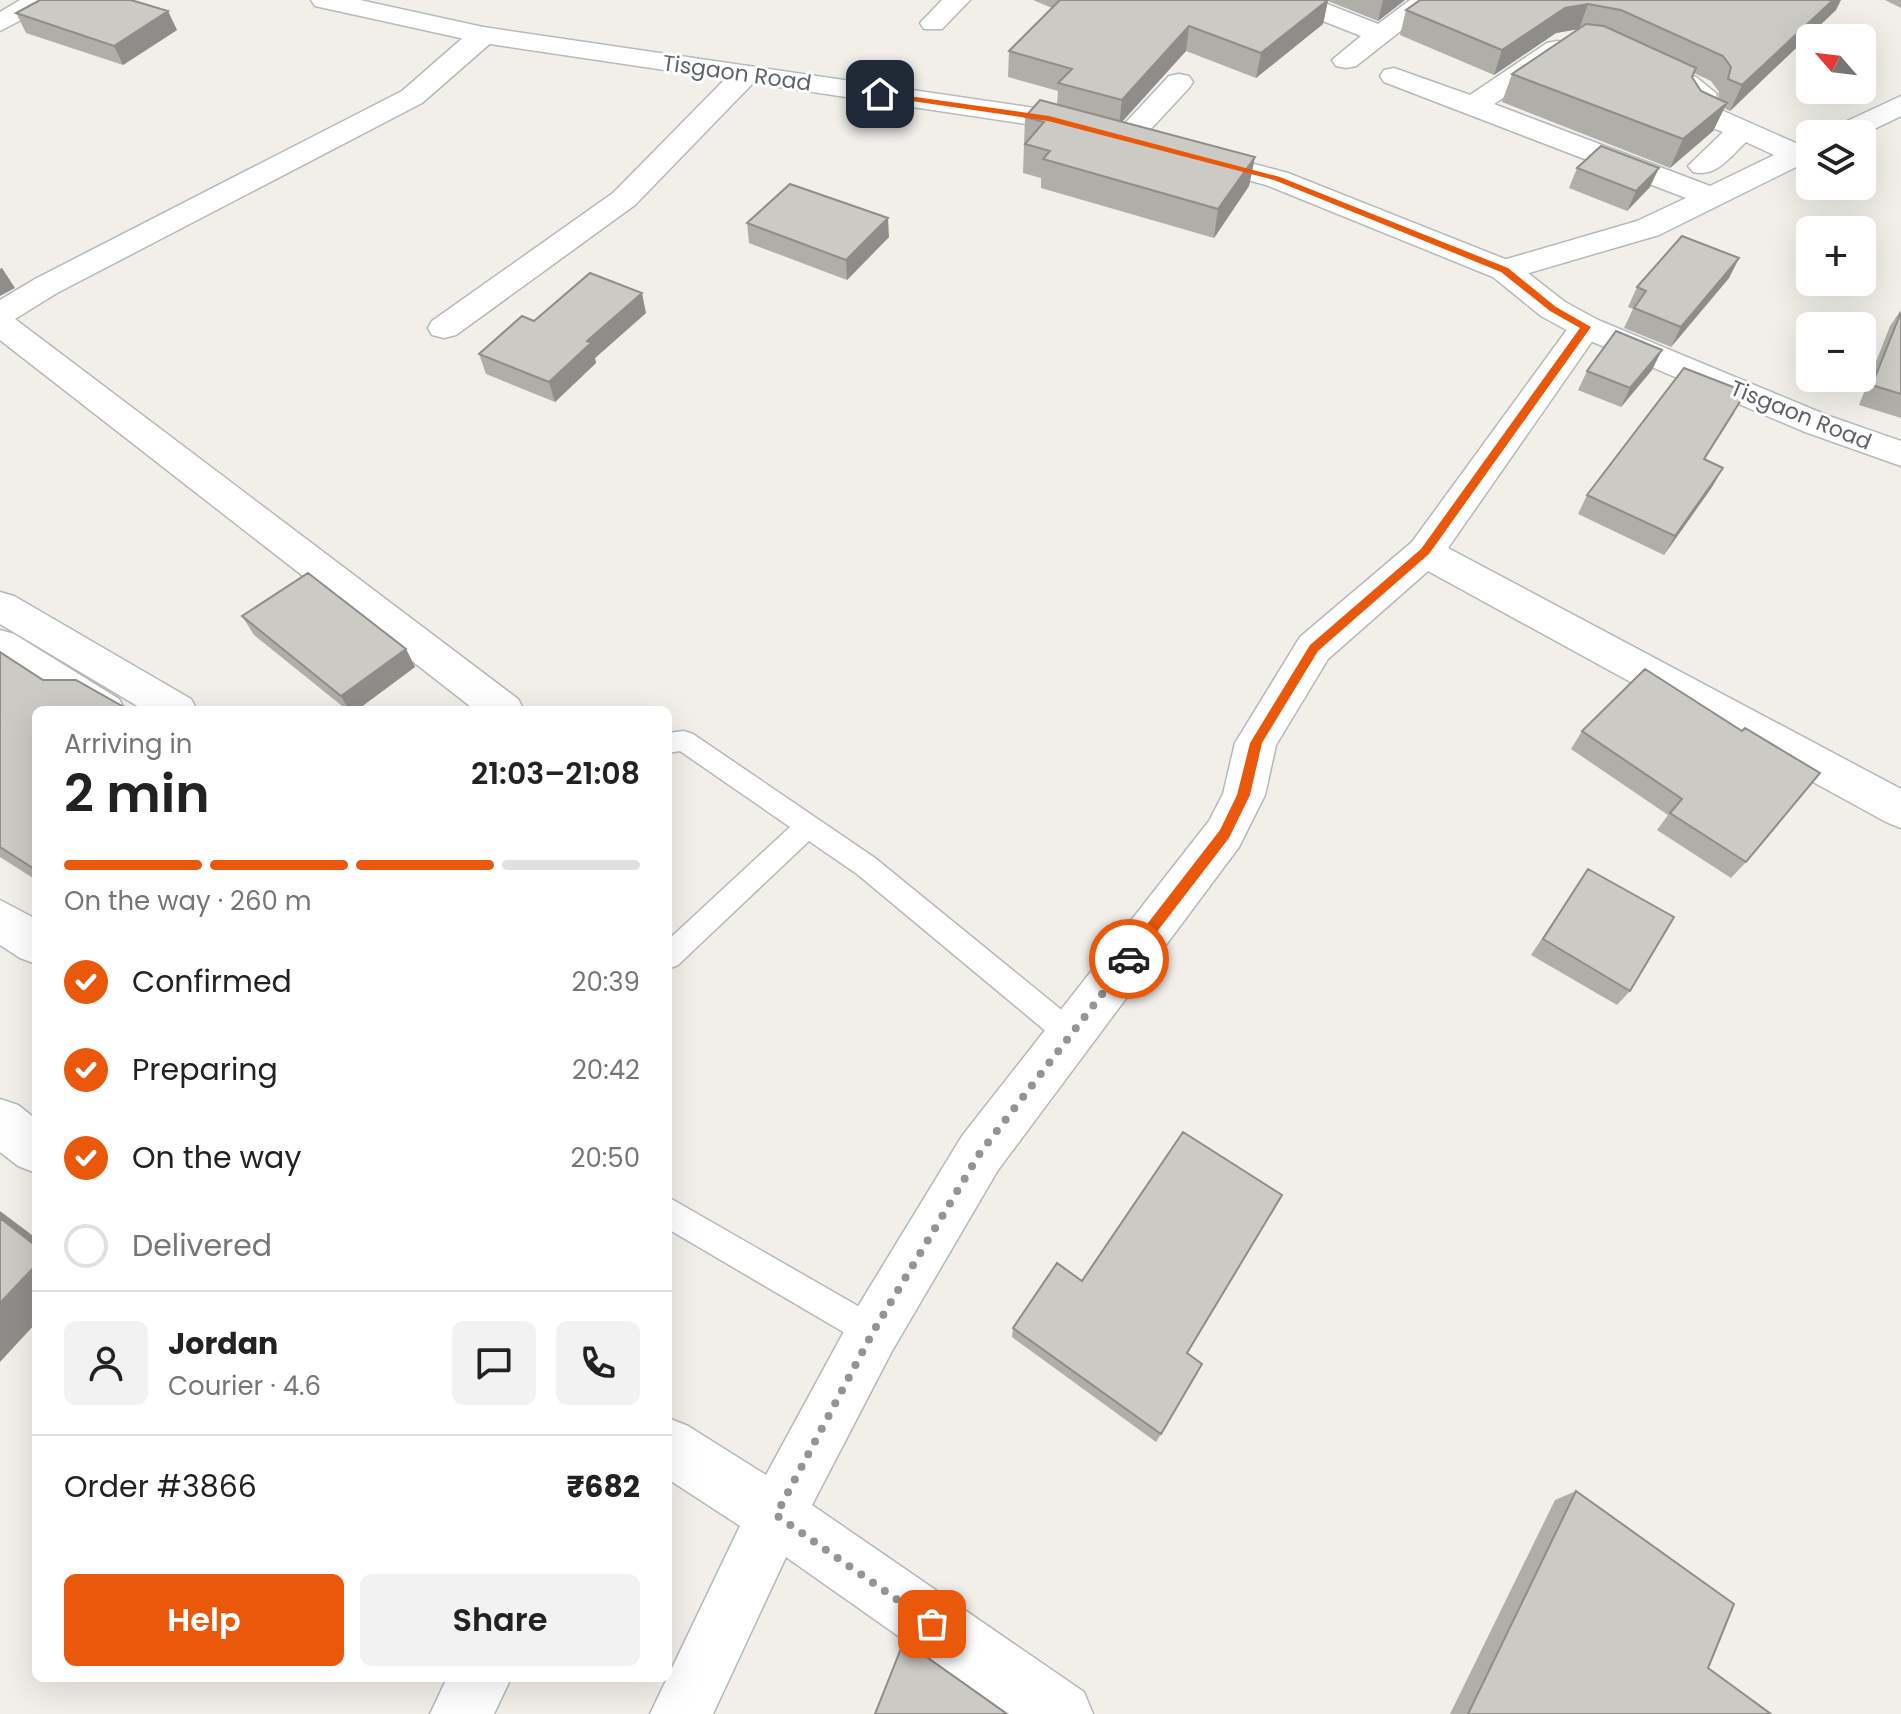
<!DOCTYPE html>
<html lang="en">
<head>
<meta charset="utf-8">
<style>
  :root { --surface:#fff; --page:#f2f2f2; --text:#222; --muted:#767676; --line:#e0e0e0; --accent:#ea580c }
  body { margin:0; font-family:Poppins,sans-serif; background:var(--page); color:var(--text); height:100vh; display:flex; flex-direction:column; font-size:30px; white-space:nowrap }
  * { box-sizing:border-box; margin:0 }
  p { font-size:26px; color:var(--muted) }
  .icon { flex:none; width:44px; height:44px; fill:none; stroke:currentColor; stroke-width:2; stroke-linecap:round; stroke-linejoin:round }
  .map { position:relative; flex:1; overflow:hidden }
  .drawer { position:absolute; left:32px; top:706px; width:640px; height:976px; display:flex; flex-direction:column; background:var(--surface); border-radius:12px; box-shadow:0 8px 32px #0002 }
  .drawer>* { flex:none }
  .needle { width:52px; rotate:298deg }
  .tools { position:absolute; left:1796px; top:24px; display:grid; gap:16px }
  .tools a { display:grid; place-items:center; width:80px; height:80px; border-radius:12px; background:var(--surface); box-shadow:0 8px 32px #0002; font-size:40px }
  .pin { position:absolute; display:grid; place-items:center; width:68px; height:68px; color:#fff; margin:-34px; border-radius:16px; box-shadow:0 4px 12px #0006 }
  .courier { position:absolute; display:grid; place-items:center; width:80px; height:80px; margin:-40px; border:6px solid #ea580c; border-radius:50%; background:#fff; color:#222; box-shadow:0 2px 10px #0007 }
  .headline em { font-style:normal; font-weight:600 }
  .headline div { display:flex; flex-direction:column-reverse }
  .headline { display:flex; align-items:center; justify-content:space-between; height:136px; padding:0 32px }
  h1 { font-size:52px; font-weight:600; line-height:60px }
  .bar { display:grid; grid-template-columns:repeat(4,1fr); gap:12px 8px; align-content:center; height:96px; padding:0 32px }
  .bar i { height:10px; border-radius:6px; background:var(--line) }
  .bar .on { background:var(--accent) }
  .bar p { grid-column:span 4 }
  .line { display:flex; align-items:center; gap:20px; padding:0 32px; border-top:2px solid var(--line) }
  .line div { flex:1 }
  .round { display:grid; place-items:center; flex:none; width:84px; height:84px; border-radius:12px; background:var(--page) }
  ol { padding:0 32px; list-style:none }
  li { display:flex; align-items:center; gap:24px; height:88px }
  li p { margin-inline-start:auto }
  li .icon { padding:8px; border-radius:50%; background:var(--accent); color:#fff; stroke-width:4 }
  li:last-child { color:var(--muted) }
  li i { width:44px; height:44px; border:4px solid var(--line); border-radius:50% }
  .action { display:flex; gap:16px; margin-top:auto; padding:16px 32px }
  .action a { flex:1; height:92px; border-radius:12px; background:var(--accent); color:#fff; font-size:32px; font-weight:600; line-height:92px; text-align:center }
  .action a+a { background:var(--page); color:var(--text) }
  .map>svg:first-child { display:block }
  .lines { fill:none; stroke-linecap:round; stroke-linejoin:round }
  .lane-casing { stroke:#b5b8bc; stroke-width:3 }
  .street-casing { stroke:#b5b8bc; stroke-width:3 }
  .secondary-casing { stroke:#b6babf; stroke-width:3 }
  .lane { fill:#fff; fill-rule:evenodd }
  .street { fill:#fff; fill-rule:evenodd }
  .secondary { fill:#fff; fill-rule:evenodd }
  .wall { fill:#afaea9; fill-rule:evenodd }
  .shaded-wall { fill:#8f8d8a }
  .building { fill:#cccac5; stroke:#8f8d8a; stroke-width:2 }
  .route { fill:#ea580c }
  .done { stroke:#929495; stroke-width:8; stroke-dasharray:0 14.4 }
  .labels { text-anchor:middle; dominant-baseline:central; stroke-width:6; stroke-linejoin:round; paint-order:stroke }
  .far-street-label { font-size:22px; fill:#5f6368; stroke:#fff }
</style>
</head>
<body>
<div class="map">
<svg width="1901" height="1714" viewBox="0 0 1901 1714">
  <rect width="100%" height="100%" fill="#f1efe8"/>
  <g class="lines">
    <g class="lane-casing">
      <path id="lane" d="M684,731l9,3 182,124 205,167 4,9 -4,9 -10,4 -10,-4 -203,-169 -48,-33 -131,124 -10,4v-29l122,-113 -110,-76 -12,2v-20z
        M668,1197l216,124 5,11 -5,11 -11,5 -11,-5 -194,-114z"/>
    </g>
    <g class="street-casing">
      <path id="street" d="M20,0h32l-4,6 -48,25v-19z
        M942,0h28l-28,29h-18l-4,-6z
        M1281,0h36l61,24 32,-24h30l-84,66 -10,2 -10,-2 -4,-6 29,-24 -76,-30z
        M483,27l10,2 3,6 -3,6 -71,62 -365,190 -42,26 503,380 6,11h-49l-475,-370v-40l35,-21 367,-188 71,-62z
        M1557,41l10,2 4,6 -4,6 -73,49 216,82 64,-31 -28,-13c-16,15 -30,36 -53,30l-5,-6 35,-34c-17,-7 -31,-11 -41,-28l5,-8 -15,-13 4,-6 10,-2 10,2 21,17 -5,12 86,38 12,-4v20l-151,75 -144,42 -11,3 -11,-3 -5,-7 5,-7 144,-42 49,-23 -302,-116 -4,-6 4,-6 10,-2 76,27 77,-52z
        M746,66l10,2 4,6 -4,6 -121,125 -179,130 -12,3 -12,-3 -4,-7 4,-7 181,-128 123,-125z
        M1179,74l10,2 4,6 -4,6 -53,57 -10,3 -10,-3 -5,-6 5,-6 53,-57z
        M1901,96v20l-39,19 -34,-1 4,-6z
        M1586,317l12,3 4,7 -154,221 453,241v39l-15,-6 -458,-251 -100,88 -52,86 -11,50 -26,52 -241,323 -106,181 -80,154 272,187 9,22h-84l-223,-157 -73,157h-63l90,-188 -72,-47v-61l20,8 78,49 88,-162 108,-177 247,-315 14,-27 12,-51 65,-106 112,-95 162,-222z
        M0,592l14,4 177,103 6,11h-53l-144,-86z
        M0,630l14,4 105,65 6,11h-52l-73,-46z
        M0,900l36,19v45l-16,-6 -20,-13z
        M0,1099l18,6 18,14v54l-18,-7 -18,-14z
        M447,1678h64l-17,36h-64z"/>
    </g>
    <g class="secondary-casing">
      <path id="secondary" d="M311,0h49l123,27 566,83 43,12 4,6 -4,6 -10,3 -35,-10 -564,-84 -168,-37z
        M1195,148l93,25 227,90 50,39 33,18 231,96 72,25v25l-96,-34 -231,-98 -33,-18 -48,-39 -227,-92 -81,-22 -5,-6 5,-6z"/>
    </g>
    <use href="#lane" class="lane"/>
    <use href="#street" class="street"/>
    <use href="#secondary" class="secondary"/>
  </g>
  <path class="wall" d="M1033,0h372l-27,21 -50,-20 -5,23 -67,54 -70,-27 -64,71 133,35 -6,29 -35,52 -173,-50v-10l-18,-5 2,-56 32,-12 1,-14 -50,-14 1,-26 43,-43z
    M1420,0l416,10 -106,101 -6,-3 -11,23 -43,37 -168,-66 10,-28 67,-45 -23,4 -62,42 -94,-40 6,-25zM1694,73l17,8 8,11 -1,7 -17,-8 -9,-14z
    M1885,0h16v8z
    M16,13l161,17 -54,35 -97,-32z
    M1577,168l73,19 -23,24 -58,-23z
    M747,223l142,14 -42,43 -98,-37z
    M1739,258l-10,20 -58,69 -47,-19 9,-19 -5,-2 9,-20z
    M1901,310v108l-42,-13 31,-79z
    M646,313l-51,45 1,5 -41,39 -69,-28 -7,-20 55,-33z
    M1652,370l-31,37 -43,-17 9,-19z
    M1735,412l-30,47 18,9 -11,19 -48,68 -86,-41 9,-19z
    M242,616l164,33 9,18 -58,43h-10l-93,-75z
    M0,652l43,28 -7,30v170l-36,-23z
    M1645,669l101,193 -15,16 -74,-48 11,-15 -97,-66 11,-18z
    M1588,869l42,122 -13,14 -86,-50z
    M1013,1328l174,25 -26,81 -5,8 -144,-105z
    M1576,1491l132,177 63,46h-321l105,-214z"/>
  <path class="shaded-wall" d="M1328,0l-5,24 -67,54 5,-25z
    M1383,0h22l-27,21z
    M1833,0h8l-5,10 -106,101 12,-26z
    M1588,4l-9,25 -23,4 -62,42 8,-25 63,-42z
    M168,11l9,19 -54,35 -9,-19z
    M1189,26l-3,25 -67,74 3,-25z
    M1727,103l-14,28 -43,37 13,-29z
    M1255,157l-6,29 -35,52 4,-29z
    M1659,168l-9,19 -23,24 9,-20z
    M888,218l1,19 -42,43 -1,-20z
    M1739,258l-10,20 -58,69 10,-20z
    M2,268l13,20 -15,8v-27z
    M642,293l4,20 -51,45 1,5 -41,39 -6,-20 38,-41z
    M1662,350l-10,20 -31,37 9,-19z
    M1723,468l-11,19 -48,68 11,-19z
    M406,649l9,18 -58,43h-8l-8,-14z
    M0,1211l36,27v8l-36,-28z
    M36,1265v58l-36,39v-59z"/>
  <path class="building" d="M40,0h91l37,11 -54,35 -98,-33z
    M1060,0h268l-67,53 -72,-27 -67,74 -64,-17 14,-14 -63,-18z
    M1420,0h413l-91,85 -14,-6 3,-12 -8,-11 -102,-46 -33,-6 -23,4 -63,42 -96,-40z
    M1586,24l18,2 92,42 -4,9 9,14 26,12 -44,36 -171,-65z
    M1040,100l215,57 -37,52 -175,-50 7,-8 -25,-7 19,-22 -19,-5z
    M1601,146l58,22 -23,23 -59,-23z
    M790,184l98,34 -42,42 -99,-37z
    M1682,236l57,22 -58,69 -47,-19 12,-17 -9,-4z
    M590,273l52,20 -55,48 4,2 -42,39 -70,-28 43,-38 12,5z
    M1901,312v82l-29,-9z
    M1616,331l46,19 -32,38 -43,-17z
    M1684,368l62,24 -42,67 19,9 -48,68 -88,-41z
    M308,573l98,76 -65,47 -99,-80z
    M0,652l43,28h33l53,30h-93v160l-36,-23z
    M1645,669l97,62 3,-3 75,45 -74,89 -76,-49 12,-14 -100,-68z
    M1588,869l86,48 -44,74 -87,-52z
    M1183,1132l99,63 -95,158 15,11 -41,70 -148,-106 44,-65 25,18z
    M0,1218l36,28v19l-36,38z
    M1576,1491l158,113 -26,64 63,46h-303z
    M904,1641l103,73h-132z"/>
  <path class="route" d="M880,92l169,24 231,61 228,91 48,39 35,20 -162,227 -111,97 -56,92 -12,52 -21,43 -96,125 -4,1 -7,-5 2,-5 96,-124 17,-35 13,-52 60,-98 111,-96 159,-221 -30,-17 -49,-39 -227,-92 -226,-59 -171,-25z"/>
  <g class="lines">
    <path class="done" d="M932,1624l-156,-109 97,-183 107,-179 149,-194"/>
  </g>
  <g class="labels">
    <g class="far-street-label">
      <text transform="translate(737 73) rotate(8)">Tisgaon Road</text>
      <text transform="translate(1801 415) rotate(22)">Tisgaon Road</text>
    </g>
  </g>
</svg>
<div class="tools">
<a><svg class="needle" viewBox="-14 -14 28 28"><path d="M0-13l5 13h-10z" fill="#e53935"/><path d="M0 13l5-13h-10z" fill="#767676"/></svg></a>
<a><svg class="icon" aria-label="layers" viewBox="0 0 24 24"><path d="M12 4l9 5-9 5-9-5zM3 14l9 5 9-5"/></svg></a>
<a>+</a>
<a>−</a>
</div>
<div class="pin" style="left:932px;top:1624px;background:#ea580c"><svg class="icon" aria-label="bag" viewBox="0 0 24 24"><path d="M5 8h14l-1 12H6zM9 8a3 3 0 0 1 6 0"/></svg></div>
<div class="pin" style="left:880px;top:94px;background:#1f2937"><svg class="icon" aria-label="home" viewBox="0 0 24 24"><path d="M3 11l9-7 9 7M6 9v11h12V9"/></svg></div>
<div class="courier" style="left:1129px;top:959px"><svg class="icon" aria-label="car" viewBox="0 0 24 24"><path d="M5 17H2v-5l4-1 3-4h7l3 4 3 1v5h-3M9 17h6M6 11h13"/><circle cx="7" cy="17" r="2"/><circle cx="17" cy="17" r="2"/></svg></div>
<section class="drawer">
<div class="headline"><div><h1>2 min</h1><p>Arriving in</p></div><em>21:03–21:08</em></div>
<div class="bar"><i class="on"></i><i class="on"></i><i class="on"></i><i></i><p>On the way · 260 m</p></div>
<ol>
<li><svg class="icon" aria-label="check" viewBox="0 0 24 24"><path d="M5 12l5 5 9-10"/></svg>Confirmed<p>20:39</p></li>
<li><svg class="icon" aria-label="check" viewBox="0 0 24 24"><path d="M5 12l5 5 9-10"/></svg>Preparing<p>20:42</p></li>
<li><svg class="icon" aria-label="check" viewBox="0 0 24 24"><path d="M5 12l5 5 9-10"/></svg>On the way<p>20:50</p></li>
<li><i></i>Delivered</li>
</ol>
<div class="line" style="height:144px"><a class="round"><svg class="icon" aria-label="person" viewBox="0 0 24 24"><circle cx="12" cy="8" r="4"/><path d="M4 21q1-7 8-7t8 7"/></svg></a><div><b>Jordan</b><p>Courier · 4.6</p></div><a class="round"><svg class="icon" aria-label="chat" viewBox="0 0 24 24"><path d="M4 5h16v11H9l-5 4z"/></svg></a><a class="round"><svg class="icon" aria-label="phone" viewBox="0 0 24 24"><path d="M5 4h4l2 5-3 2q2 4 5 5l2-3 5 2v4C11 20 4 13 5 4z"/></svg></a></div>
<div class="line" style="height:104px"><div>Order #3866</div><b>₹682</b></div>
<div class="action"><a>Help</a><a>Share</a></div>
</section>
</div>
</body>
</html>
